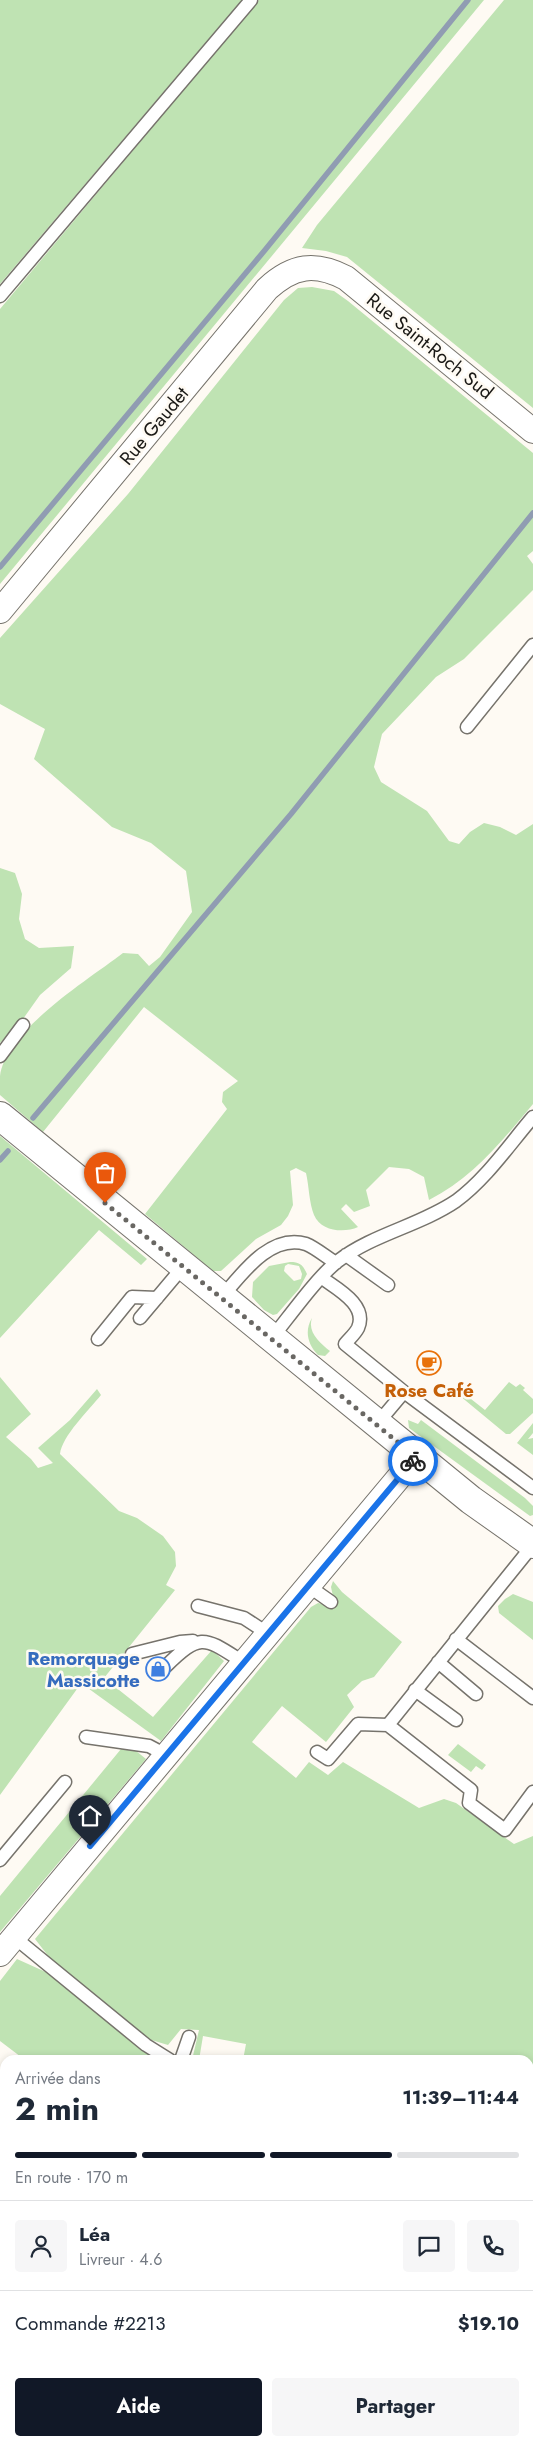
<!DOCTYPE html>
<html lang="fr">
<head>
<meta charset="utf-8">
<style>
  :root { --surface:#fff; --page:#f6f6f7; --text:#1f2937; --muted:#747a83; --line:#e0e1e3; --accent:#111827 }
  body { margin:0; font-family:Jost,sans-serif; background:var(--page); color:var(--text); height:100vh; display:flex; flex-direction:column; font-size:19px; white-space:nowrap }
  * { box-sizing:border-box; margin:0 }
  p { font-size:16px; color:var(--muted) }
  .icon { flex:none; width:28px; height:28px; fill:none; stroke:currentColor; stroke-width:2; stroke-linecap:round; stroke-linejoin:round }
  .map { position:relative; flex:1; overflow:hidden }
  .drawer { position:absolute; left:0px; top:2055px; width:534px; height:391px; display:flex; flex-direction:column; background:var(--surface); border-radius:15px 15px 0 0; box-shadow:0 2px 8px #0003 }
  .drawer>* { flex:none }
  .pin { position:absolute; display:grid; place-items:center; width:42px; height:42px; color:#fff; margin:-51px -21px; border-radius:50% 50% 50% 0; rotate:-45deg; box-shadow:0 0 5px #0007 }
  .pin .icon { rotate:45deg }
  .courier { position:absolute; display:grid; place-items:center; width:50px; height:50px; margin:-25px; border:4px solid #1a73e8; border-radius:50%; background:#fff; color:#222; box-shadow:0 1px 6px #0007 }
  .headline em { font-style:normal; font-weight:700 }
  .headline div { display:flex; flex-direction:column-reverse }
  .headline { display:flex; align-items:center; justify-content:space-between; height:85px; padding:0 15px }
  h1 { font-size:32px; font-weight:700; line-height:38px }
  .bar { display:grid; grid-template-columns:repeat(4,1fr); gap:8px 5px; align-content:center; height:60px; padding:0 15px }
  .bar i { height:6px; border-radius:4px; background:var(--line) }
  .bar .on { background:var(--accent) }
  .bar p { grid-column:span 4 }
  .line { display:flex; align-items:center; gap:12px; padding:0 15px; border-top:1px solid var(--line) }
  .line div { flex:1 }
  .round { display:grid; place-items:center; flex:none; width:52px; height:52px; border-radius:5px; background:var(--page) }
  .cta { display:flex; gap:10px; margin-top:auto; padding:10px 15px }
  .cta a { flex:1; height:58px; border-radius:5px; background:var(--accent); color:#fff; font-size:20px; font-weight:700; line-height:58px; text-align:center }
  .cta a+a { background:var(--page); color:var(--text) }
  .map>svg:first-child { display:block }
  .green { fill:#bfe3b3; fill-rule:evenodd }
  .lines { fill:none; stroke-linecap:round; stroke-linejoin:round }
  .stream { stroke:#909cb2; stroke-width:5.5 }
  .service-casing { stroke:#76736c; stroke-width:15 }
  .minor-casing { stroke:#76736c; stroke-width:26 }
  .primary-casing { stroke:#76736c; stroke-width:30 }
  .service { stroke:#fff; stroke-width:12 }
  .minor { stroke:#fff; stroke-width:24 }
  .primary { stroke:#fff; stroke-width:28 }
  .done { stroke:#696763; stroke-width:5; stroke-dasharray:0 9 }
  .route { stroke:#1a73e8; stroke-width:6 }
  .labels { text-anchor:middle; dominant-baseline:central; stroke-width:5; stroke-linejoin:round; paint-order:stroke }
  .street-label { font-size:19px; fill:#191815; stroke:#fefaf3 }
  .food-label { font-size:19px; font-weight:bold; fill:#c56008; stroke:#fefaf3 }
  .shop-label { font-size:19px; font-weight:bold; fill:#366cbe; stroke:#fefaf3; text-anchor:end }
</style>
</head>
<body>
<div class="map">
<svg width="533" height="2446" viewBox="0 0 533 2446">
  <rect width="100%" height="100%" fill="#fefaf3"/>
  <path class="green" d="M0,0h242l-242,284z
    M259,0h225l-484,584v-275z
    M504,0h29v408l-186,-151 -21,-6 -24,-3 15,-23z
    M312,287l22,4 14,10 185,152v98l-6,5 6,8v26l-69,69 -28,18 -54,57 -8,33 7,15 46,29 22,30 10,3 11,-12 14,-9 16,4 16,8 17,-11v280c-31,37 -60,74 -104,96l-5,-23 -15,-8 -20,-2 -23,23 4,16 -16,6 -8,-8 -5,5 17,18c-13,6 -37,5 -44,-12 -5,-12 -5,-29 -8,-42l-10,-5 -6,3 3,34 -5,11 -7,9 -25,14 -35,32h-8l-68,-57 82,-105 -5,-7 1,-10 15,-11 -94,-74 -101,125 -43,-37c0,-6 0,-13 0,-19 6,-46 88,-96 123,-123l15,1 11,12 11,-9 32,-45 -6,-41 -35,-28 -39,-16 -78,-68 11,-30 -45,-25v-66l128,-144 156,-194 14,-12z
    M0,868l15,5 7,21 -3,25 6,20 14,9 35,-2 -3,22 -31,27 -17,24 -23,24z
    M0,1136l147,123 -6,6 -42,-35 -99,108z
    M290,1262c10,0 13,3 17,12l-8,15 -22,25 -4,1 -9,-5 -12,-13 1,-15 16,-16zM288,1264l11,2 3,8 -1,5 -7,2 -10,-10 1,-5z
    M312,1318c-5,14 8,25 18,33l-5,5 -7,-1c-10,-10 -14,-24 -6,-37z
    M0,1377l31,37 -25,23 25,22 7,9 15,-5 -15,-15 32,-28 27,-31 4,6c-12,15 -39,41 -41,59l59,57 18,7 26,18 12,16 1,14 -10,19 9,5 -71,88 49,39 59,-67 12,11 -63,80 -76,-55 -8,3 -77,106z
    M509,1382l7,5 4,-3 5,4 -2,2 10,9v14l-23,21h-4l-52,-43 3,-3 28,22z
    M408,1420l10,4 3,-4 104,78 8,8v9l-3,1 -121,-88z
    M533,1423v10l-5,6 5,-1v17l-16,-12z
    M333,1581l9,11 60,50 -28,35 -12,4 -15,14 7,12 -28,35 -44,-36 -30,36 44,36 13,-16 19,13 15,-13 76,46 25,-9 12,4 58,41 19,-8v610h-533l5,-8v3h524v-381h-286l3,-16 -43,-8 -4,24h-7l7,-30 -18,-1 -13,16 -20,-6 -99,-82 -14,-18 276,-332 7,-4 9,2 7,-4 -3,-14z
    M513,1594l20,8v38l-34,-27 -1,-7 7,-7z
    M458,1744l28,21 -4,5 -6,-4 -5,6 -23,-17z
    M130,1746l16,13 -146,173v-36l121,-147z
    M17,1959l31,14 90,74 20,13h-133l-25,-19v-60z"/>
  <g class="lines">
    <path class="stream" d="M0,567l265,-317 203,-250
      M33,1118l258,-304 242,-301
      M0,1160l8,-9"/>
    <g class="service-casing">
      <path id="service" d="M0,296l251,-296
        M467,727l66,-82
        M0,1056l23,-31
        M346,1255l42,30
        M322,1278c15,11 46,27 36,50 -3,6 -9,11 -13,16l59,48
        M221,1298c20,-23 49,-65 85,-54 10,4 20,13 30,19
        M140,1318l43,-51
        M98,1339l34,-42 25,1
        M271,1339c18,-22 46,-62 67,-78 35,-27 81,-35 118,-60 30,-22 53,-56 77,-84
        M377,1424l27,-32 129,96
        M533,1545l-145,180 83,65 -2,13 36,27 28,-38
        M307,1585l24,17
        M198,1606l46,12 23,15
        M456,1639l77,59
        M132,1654l48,-12 13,-1
        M438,1662l38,32
        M166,1666c35,-34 38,-29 77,-4
        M415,1690l41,30
        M86,1737l63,9 17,9
        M317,1752l11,7 30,-35 30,1
        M0,1860l65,-78
        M14,1937l132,108 24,15
        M181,2060l8,-23
        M0,2104l5,2
        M0,2331l5,-2"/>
    </g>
    <g class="minor-casing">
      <path id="minor" d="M0,611l267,-322c26,-24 48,-27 79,-11l187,153
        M0,1954l416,-497"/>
    </g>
    <g class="primary-casing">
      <path id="primary" d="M0,1116l471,384 62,44"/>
    </g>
    <use href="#service" class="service"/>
    <use href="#minor" class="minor"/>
    <use href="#primary" class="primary"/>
  </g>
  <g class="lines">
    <path class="done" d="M105,1203l311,254 -3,4"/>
    <path class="route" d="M90,1846l323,-385"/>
  </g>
  <defs>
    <g id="cafe-ring" transform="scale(1.25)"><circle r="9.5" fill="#fefaf3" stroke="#e8710a" stroke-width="1.5"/><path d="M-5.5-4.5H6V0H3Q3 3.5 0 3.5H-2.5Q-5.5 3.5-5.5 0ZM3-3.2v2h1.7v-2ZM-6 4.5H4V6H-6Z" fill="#e8710a"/></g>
    <g id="shop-ring" transform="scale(1.25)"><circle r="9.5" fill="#fefaf3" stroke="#3f7fe0" stroke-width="1.5"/><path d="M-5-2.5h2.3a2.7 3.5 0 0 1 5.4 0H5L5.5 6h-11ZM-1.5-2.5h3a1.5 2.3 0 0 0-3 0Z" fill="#3f7fe0"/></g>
  </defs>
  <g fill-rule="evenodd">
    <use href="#cafe-ring" x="429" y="1363"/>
    <use href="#shop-ring" x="158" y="1669"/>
  </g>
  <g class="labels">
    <g class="street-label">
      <text transform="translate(430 346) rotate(39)">Rue Saint-Roch Sud</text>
      <text transform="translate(154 426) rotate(-50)">Rue Gaudet</text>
    </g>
    <g class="food-label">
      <text x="429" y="1390">Rose Café</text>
    </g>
    <g class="shop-label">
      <text x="140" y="1658">Remorquage<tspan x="140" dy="22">Massicotte</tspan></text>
    </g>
  </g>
</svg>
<div class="pin" style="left:105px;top:1203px;background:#ea580c"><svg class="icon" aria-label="bag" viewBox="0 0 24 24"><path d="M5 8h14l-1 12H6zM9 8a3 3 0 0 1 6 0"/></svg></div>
<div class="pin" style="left:90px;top:1846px;background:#1f2937"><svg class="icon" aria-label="home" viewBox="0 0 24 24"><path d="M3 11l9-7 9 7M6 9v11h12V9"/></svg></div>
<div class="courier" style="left:413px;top:1461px"><svg class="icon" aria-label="bike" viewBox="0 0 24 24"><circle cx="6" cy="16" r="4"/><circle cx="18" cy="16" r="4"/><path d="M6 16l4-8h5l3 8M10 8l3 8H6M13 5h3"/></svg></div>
<section class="drawer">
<div class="headline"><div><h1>2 min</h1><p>Arrivée dans</p></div><em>11:39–11:44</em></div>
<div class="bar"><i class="on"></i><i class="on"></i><i class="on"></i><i></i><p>En route · 170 m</p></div>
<div class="line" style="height:90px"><a class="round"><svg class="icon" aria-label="person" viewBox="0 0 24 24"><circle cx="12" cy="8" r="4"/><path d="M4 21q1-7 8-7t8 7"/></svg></a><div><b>Léa</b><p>Livreur · 4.6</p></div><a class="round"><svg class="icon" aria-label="chat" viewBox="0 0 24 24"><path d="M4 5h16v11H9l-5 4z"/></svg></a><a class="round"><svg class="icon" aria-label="phone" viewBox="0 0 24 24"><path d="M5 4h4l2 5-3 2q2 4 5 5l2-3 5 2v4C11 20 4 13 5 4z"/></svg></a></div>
<div class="line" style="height:65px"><div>Commande #2213</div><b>$19.10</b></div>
<div class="cta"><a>Aide</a><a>Partager</a></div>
</section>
</div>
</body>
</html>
